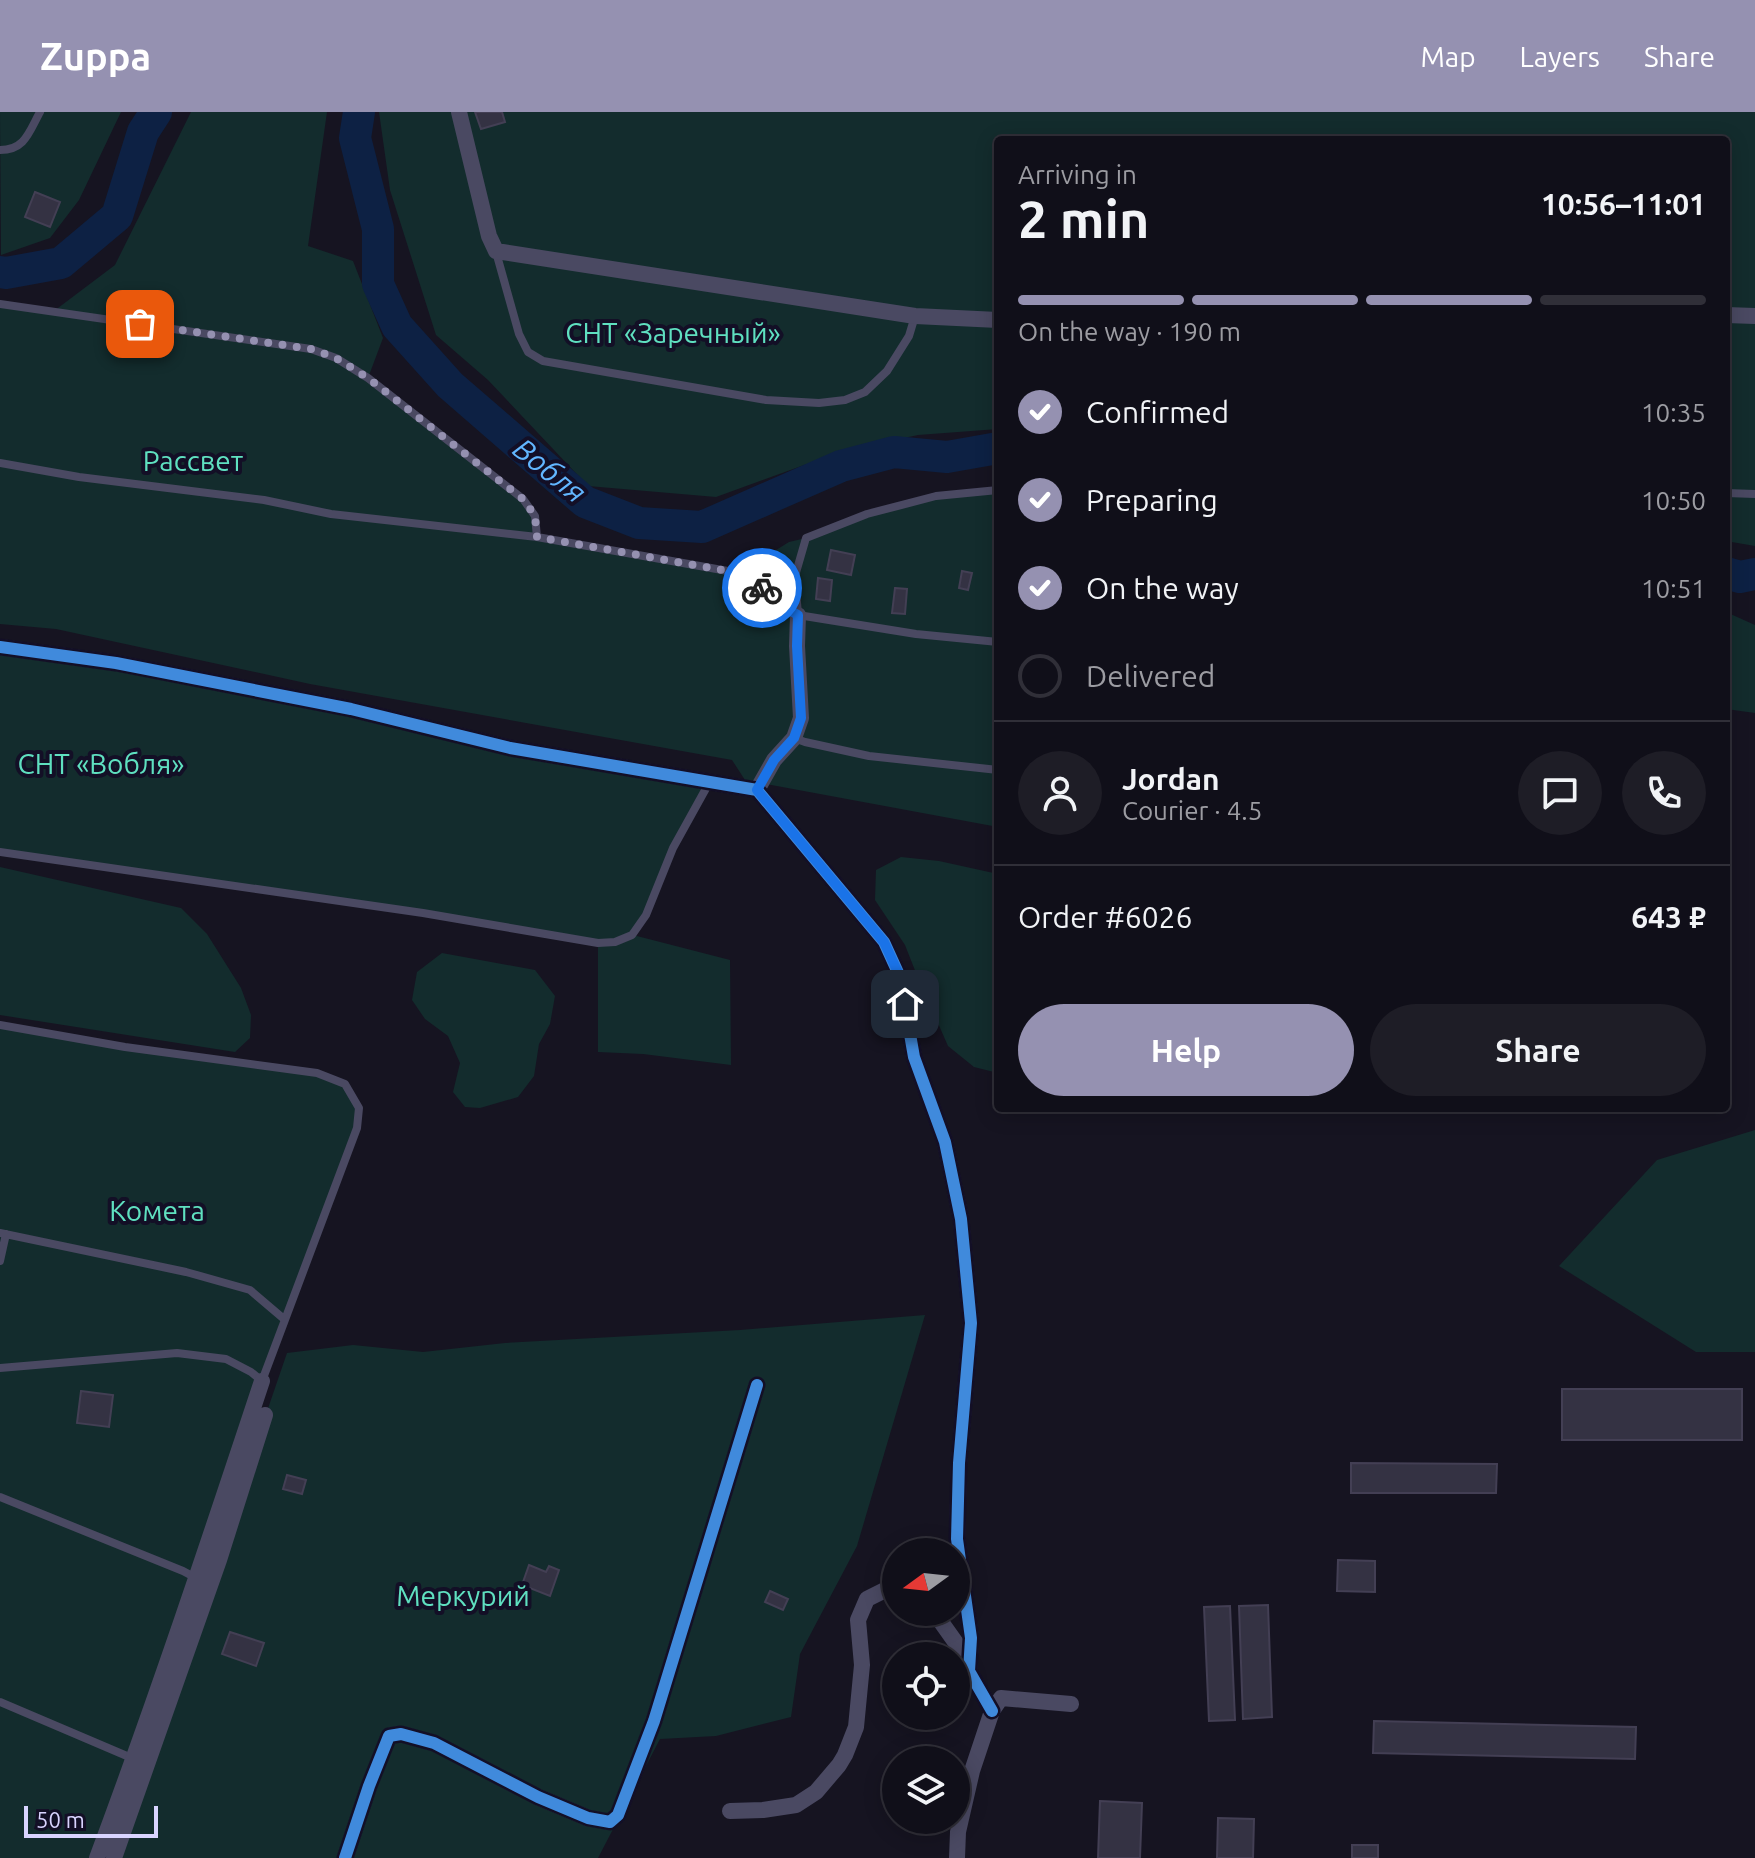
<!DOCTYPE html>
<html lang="en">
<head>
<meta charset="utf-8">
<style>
  :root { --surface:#100f19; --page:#1e1d26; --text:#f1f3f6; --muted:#9c9ca2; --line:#302f38; --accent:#9591b1 }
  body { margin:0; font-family:Ubuntu,sans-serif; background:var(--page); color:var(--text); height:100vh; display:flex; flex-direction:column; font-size:30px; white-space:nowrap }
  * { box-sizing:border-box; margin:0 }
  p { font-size:26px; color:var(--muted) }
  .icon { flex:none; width:44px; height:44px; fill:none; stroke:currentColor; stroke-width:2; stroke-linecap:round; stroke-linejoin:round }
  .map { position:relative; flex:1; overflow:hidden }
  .details { position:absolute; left:994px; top:24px; width:736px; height:976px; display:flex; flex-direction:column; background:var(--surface); border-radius:8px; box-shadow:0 4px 20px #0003,0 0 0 2px var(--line) }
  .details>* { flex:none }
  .needle { width:52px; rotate:255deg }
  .fabs { position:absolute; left:882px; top:1426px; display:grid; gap:16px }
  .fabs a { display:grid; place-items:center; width:88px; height:88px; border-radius:50%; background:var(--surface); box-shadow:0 4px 20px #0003,0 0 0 2px var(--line); font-size:40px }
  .scale { position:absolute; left:24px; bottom:20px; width:134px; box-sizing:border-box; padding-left:8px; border:4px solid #d9d4ff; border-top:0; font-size:22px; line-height:28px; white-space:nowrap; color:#d9d4ff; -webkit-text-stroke:6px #130f26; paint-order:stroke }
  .pin { position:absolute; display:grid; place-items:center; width:68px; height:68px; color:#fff; margin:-34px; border-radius:16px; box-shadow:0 4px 12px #0006 }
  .courier { position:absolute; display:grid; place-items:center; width:80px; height:80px; margin:-40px; border:6px solid #1a73e8; border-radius:50%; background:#fff; color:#222; box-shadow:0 2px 10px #0007 }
  .overview em { font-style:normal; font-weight:700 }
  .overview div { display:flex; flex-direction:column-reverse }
  .overview { display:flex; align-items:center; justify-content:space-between; height:136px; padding:0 24px }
  h1 { font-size:52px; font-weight:700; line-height:60px }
  .bar { display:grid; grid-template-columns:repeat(4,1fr); gap:12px 8px; align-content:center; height:96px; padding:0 24px }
  .bar i { height:10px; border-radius:6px; background:var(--line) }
  .bar .on { background:var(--accent) }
  .bar p { grid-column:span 4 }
  .line { display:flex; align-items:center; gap:20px; padding:0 24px; border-top:2px solid var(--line) }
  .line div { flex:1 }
  .round { display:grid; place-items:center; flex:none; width:84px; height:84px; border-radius:42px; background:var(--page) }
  ol { padding:0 24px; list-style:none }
  li { display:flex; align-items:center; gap:24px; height:88px }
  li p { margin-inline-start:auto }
  li .icon { padding:8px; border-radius:50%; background:var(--accent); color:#fff; stroke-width:4 }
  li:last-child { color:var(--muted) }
  li i { width:44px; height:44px; border:4px solid var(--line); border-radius:50% }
  .button { display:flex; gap:16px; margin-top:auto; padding:16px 24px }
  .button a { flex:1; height:92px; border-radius:48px; background:var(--accent); color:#fff; font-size:32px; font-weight:700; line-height:92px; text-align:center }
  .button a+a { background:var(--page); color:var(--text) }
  header { display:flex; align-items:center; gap:48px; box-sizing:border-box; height:112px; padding:0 40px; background:var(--accent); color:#fff }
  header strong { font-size:38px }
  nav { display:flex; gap:44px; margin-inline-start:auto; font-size:28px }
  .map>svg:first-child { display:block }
  .green { fill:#132c2d }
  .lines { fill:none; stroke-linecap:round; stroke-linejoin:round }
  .river { stroke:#0d2144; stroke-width:32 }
  .building { fill:#343243; stroke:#433f54; stroke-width:2 }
  .service { stroke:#4a4962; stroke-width:8 }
  .minor { stroke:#4a4962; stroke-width:16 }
  .cycleway-casing { stroke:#130f26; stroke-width:17 }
  .cycleway { stroke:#408adc; stroke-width:12 }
  .done { stroke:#9591b1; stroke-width:8; stroke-dasharray:0 14.4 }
  .route { stroke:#1a73e8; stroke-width:10 }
  .labels { text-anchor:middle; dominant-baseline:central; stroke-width:8; stroke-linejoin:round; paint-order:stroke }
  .park-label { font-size:28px; fill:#5fe0c0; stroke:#130f26 }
  .water-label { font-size:30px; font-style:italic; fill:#62b6ff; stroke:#130f26 }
</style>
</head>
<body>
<header>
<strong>Zuppa</strong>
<nav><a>Map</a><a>Layers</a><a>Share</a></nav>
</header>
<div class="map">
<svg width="1755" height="1746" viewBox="0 0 1755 1746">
  <rect width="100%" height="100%" fill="#161421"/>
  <path class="green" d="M0,0h121l-42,88 -29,38 -49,17z
    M191,0h136l-19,134 45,15 30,77 -15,40 155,121 12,17 2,21 202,36 50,-31 17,-4 61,-24 69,-18 62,-6v337l-253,-47 -13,-20 -422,-76 -254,-55 -56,-5v-320l54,7 61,-46z
    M379,0h1376v434l-29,-5v-401h-728v289l-80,6 -75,16 -127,46 -128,-11 -100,-106 -52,-45 -46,-145z
    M1726,500l29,13v88l-29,-4z
    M0,535l710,135 -77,153 97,25 1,105 -88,-11 -45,-2v-109l-598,-91z
    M901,745l38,4 59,13v199l-24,-6 -26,-21 -32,-73 -11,-28 -30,-45 1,-30z
    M0,755l181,41 26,26 34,54 10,27 -1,23 -15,14 -235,-37z
    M442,841l93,17 20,26 -5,28 -11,20 -5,32 -16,21 -38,11 -15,-1 -12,-15 7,-29 -12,-27 -23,-17 -13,-19 5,-28z
    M0,913l317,48 28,11 14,24 -2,20 -83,217 -177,513h-97z
    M1755,1018v222h-59l-137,-86 98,-106z
    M925,1203l-68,231 -57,108 -9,63 -75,19 -56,3 -62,119h-484l173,-505 66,-8 70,7 82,-9 235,-13z"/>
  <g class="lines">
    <path class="river" d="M359,0l-4,26 23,91v55l19,42 53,59 135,117 54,21 63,4 139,-61 53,-14 53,5 51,-9
      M0,160l6,1 55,-10 56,-47 26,-84 13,-20
      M1726,461l14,4 15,-3"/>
  </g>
  <path class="building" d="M475,0h27l3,10 -24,7z
    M35,80l25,10 -10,25 -25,-10z
    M831,438l24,5 -4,20 -24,-5z
    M962,459l10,2 -4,17 -9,-2z
    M818,466l14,2 -2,21 -14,-2z
    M895,476l12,1 -2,25 -13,-1z
    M1562,1277h180v51h-180z
    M81,1279l32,4 -4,32 -32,-4z
    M1351,1351l146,1 -1,29h-145z
    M287,1363l19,5 -4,14 -19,-5z
    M1338,1448l37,1v31l-38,-1z
    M529,1453l17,7 3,-6 10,4 -9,26 -28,-11z
    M770,1479l18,8 -5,11 -18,-8z
    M1268,1493l4,112 -29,2 -4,-113z
    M1230,1494l5,114 -26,1 -5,-114z
    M230,1520l34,11 -8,23 -34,-12z
    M1374,1609l262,6 -1,32 -262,-6z
    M1100,1689l42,2 -2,55h-42z
    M1218,1706l36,1 -1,39h-36z
    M1352,1733h26v13h-26z"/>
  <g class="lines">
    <path class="service" d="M0,38c25,0 29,-18 40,-38
      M496,140l23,82 9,18 15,9 223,39 53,3 26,-3 20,-8 22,-21 22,-35 6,-20
      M0,192l311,45 25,9 32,20 155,121 12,17 2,21
      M0,351l79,14 185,23 67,14 206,23 202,36 27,18 14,14 18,10 118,19 82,8
      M1726,381l29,1
      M798,503l-3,-39 11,-38 61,-24 69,-18 62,-6
      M794,626l11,4 64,14 129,14
      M0,740l423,61 175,30 17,-1 17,-7 14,-20 27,-67 36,-65
      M0,913l125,22 192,26 28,11 14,24 -2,20 -95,253 -11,-9 -25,-13 -49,-6 -177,15
      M0,1121l186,39 64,18 34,29
      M0,1149l6,-27
      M0,1385l183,74 13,7
      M0,1590l134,57"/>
    <path class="minor" d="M459,0l30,124 7,15 419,65 83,4
      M1726,203l29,1
      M0,535l116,16 235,46 159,39 247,42 127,152 16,35 14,80 31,85 16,77 10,104 -12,140 -2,76 14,99 -2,33 23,40
      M757,678l17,-30 20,-22 7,-20 -4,-72 1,-31
      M934,1500l22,31 13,27
      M730,1699l33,-1 33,-5 20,-13 23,-27 6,-10 11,-28 6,-62 -4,-45 9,-21 20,-10h9
      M97,1746c59,-158 112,-317 165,-477
      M114,1746l105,-298 46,-145
      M345,1746l24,-72 20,-50 12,-2 33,9 104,54 50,21 22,4 8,-7 36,-94 103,-336
      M957,1746l1,-26 14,-61 20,-60 9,-13 70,6"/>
    <g class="cycleway-casing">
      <path id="cycleway" d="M0,535l116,16 235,46 159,39 247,42 127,152 16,35 14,80 31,85 16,77 10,104 -12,140 -2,76 14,99 -2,33 23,40
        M345,1746l24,-72 20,-50 12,-2 33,9 104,54 50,21 22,4 8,-7 36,-94 103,-336"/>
    </g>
    <use href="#cycleway" class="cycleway"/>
  </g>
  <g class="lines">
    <path class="done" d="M140,212l171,25 25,9 32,20 155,121 12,17 2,21 202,36 23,15"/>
    <path class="route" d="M762,476l18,17 18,10 -1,31 4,72 -7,20 -20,22 -17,30 127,152 16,35 5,27"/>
  </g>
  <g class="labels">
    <g class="park-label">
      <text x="673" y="220">СНТ «Заречный»</text>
      <text x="193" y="348">Рассвет</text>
      <text x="101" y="651">СНТ «Вобля»</text>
      <text x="157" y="1098">Комета</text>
      <text x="463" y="1483">Меркурий</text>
    </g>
    <g class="water-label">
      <text transform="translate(550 358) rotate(39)">Вобля</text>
    </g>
  </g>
</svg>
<div class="fabs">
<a><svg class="needle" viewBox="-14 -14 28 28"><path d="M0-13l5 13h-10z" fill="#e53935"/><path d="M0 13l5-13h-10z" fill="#9c9ca2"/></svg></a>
<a><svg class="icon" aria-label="locate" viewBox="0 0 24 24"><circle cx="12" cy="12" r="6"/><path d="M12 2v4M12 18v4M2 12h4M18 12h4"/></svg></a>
<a><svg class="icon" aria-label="layers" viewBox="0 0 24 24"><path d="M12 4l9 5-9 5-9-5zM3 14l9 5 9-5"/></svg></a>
</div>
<div class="scale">50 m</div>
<div class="pin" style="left:140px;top:212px;background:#ea580c"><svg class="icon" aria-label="bag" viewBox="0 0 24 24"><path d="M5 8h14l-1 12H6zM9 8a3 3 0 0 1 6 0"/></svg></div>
<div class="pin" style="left:905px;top:892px;background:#1f2937"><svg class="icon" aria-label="home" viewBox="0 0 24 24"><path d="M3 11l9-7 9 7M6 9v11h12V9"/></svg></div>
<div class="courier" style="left:762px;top:476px"><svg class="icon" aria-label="bike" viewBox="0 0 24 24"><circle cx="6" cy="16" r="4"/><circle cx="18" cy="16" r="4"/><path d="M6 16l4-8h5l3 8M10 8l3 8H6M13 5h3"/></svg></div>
<section class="details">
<div class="overview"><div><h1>2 min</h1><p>Arriving in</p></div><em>10:56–11:01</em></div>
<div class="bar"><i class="on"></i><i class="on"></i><i class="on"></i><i></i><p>On the way · 190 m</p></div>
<ol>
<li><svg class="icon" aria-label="check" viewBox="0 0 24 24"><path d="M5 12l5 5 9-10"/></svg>Confirmed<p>10:35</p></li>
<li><svg class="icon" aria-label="check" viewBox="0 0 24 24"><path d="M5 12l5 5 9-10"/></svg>Preparing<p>10:50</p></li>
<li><svg class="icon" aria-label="check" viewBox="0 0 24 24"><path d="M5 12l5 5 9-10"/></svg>On the way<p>10:51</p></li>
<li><i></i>Delivered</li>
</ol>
<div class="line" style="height:144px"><a class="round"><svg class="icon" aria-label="person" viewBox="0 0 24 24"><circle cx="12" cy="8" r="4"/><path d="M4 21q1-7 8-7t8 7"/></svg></a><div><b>Jordan</b><p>Courier · 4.5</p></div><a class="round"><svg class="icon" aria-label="chat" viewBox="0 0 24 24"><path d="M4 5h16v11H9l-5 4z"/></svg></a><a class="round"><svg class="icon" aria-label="phone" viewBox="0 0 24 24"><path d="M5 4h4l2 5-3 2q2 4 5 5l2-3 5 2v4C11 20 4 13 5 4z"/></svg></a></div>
<div class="line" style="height:104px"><div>Order #6026</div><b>643 ₽</b></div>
<div class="button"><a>Help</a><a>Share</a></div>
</section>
</div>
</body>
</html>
